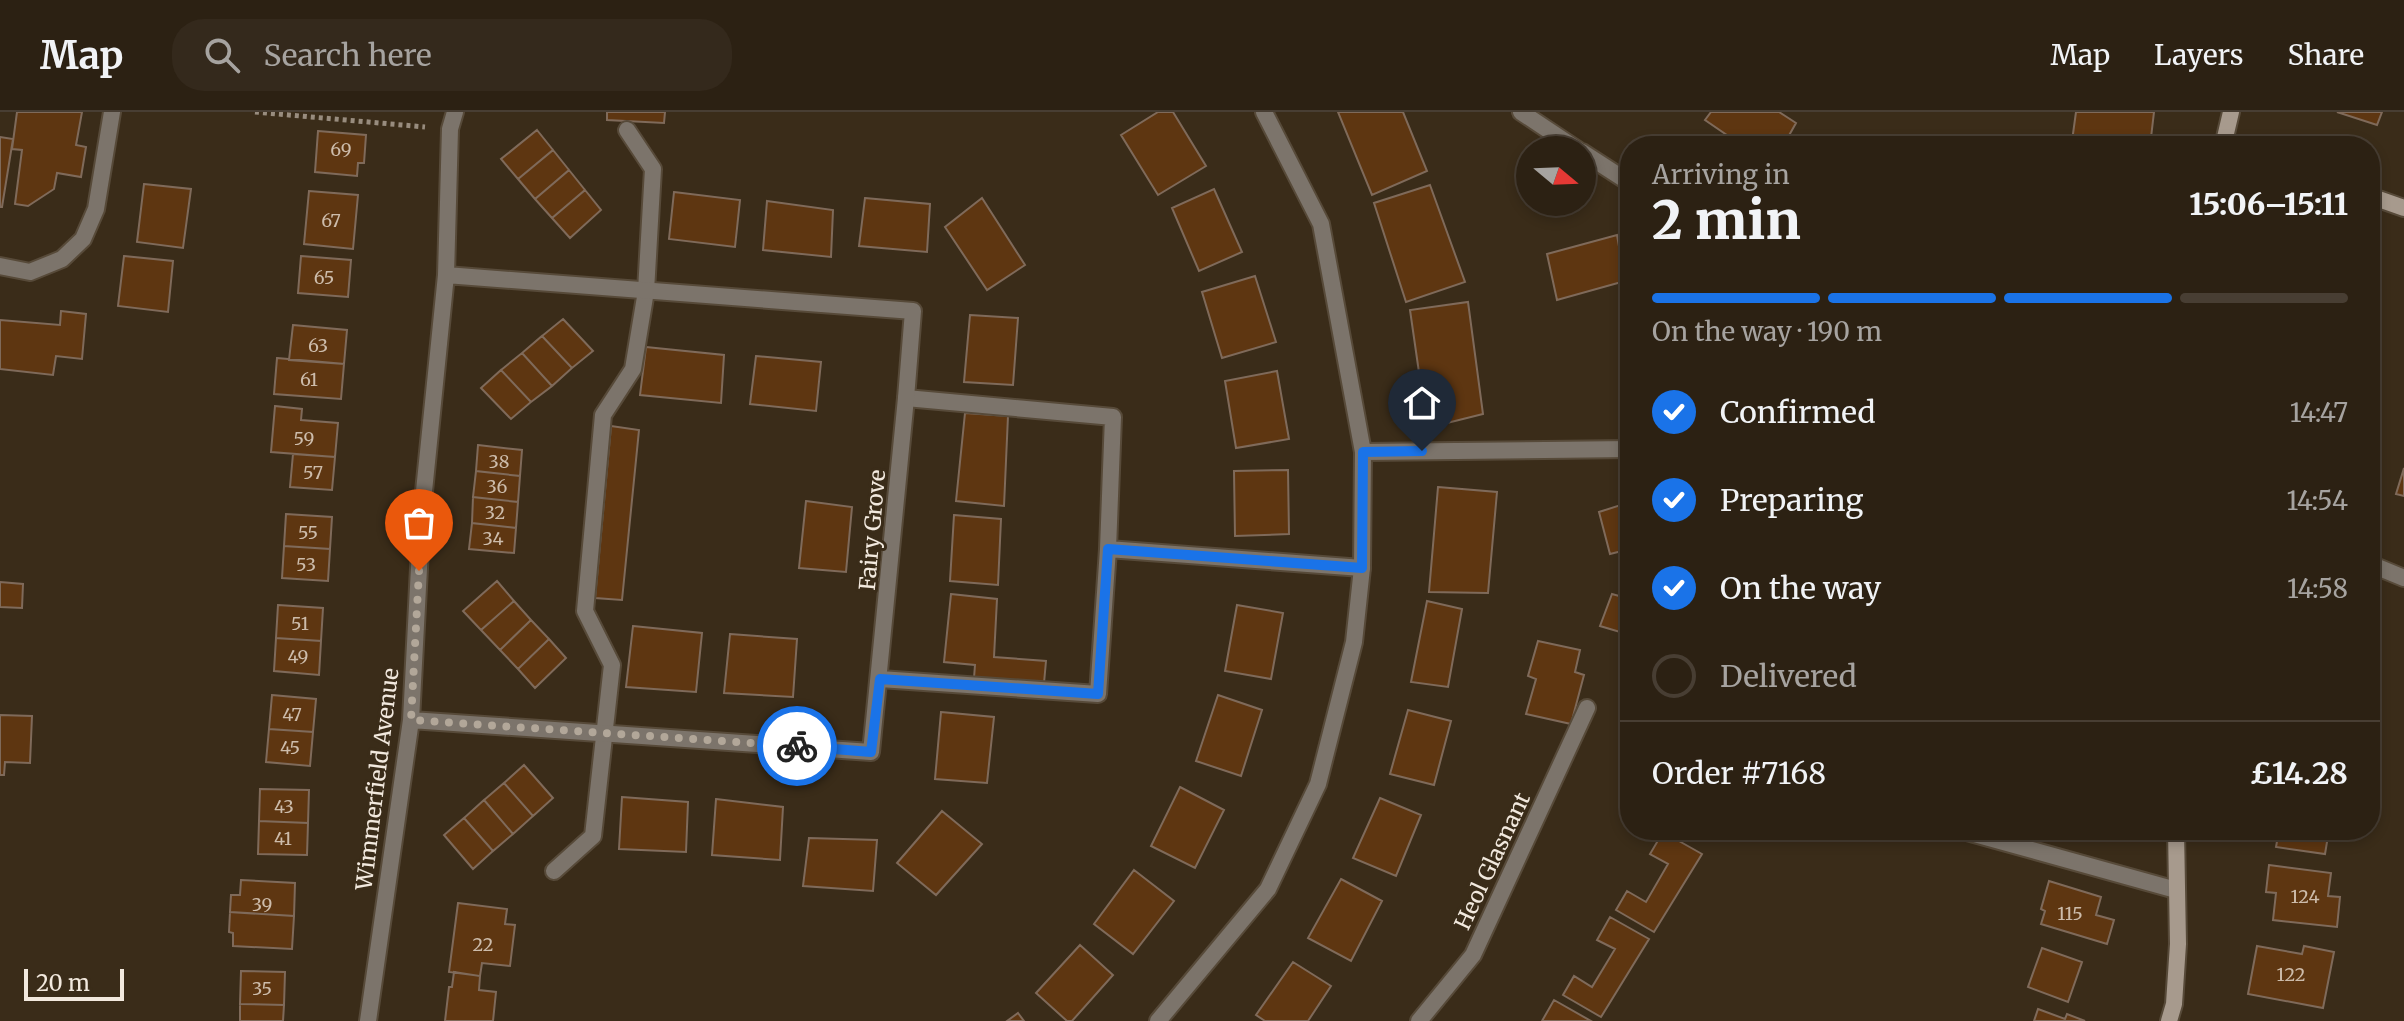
<!DOCTYPE html>
<html lang="en">
<head>
<meta charset="utf-8">
<style>
  :root { --surface:#2c2113; --page:#34291c; --text:#f1f3f6; --muted:#a6a3a0; --line:#483e33; --accent:#1a73e8 }
  body { margin:0; font-family:Merriweather,serif; background:var(--page); color:var(--text); height:100vh; display:flex; flex-direction:column; font-size:30px; white-space:nowrap }
  * { box-sizing:border-box; margin:0 }
  p { font-size:26px; color:var(--muted) }
  .icon { flex:none; width:44px; height:44px; fill:none; stroke:currentColor; stroke-width:2; stroke-linecap:round; stroke-linejoin:round }
  .map { position:relative; flex:1; overflow:hidden }
  .side { position:absolute; left:1620px; top:24px; width:760px; height:704px; display:flex; flex-direction:column; background:var(--surface); border-radius:32px; box-shadow:0 4px 12px #0003,0 0 0 2px var(--line) }
  .side>* { flex:none }
  .needle { width:52px; rotate:109deg }
  .controls { position:absolute; left:1516px; top:24px; display:grid; gap:16px }
  .controls a { display:grid; place-items:center; width:80px; height:80px; border-radius:50%; background:var(--surface); box-shadow:0 4px 12px #0003,0 0 0 2px var(--line); font-size:40px }
  .scale { position:absolute; left:24px; bottom:20px; width:100px; box-sizing:border-box; padding-left:8px; border:4px solid #f2e9de; border-top:0; font-size:22px; line-height:28px; white-space:nowrap; color:#f2e9de; -webkit-text-stroke:6px #3a2c19; paint-order:stroke }
  .pin { position:absolute; display:grid; place-items:center; width:68px; height:68px; color:#fff; margin:-82px -34px; border-radius:50% 50% 50% 0; rotate:-45deg; box-shadow:0 0 8px #0007 }
  .pin .icon { rotate:45deg }
  .courier { position:absolute; display:grid; place-items:center; width:80px; height:80px; margin:-40px; border:6px solid #1a73e8; border-radius:50%; background:#fff; color:#222; box-shadow:0 2px 10px #0007 }
  .headline em { font-style:normal; font-weight:800 }
  .headline div { display:flex; flex-direction:column-reverse }
  .headline { display:flex; align-items:center; justify-content:space-between; height:136px; padding:0 32px }
  h1 { font-size:52px; font-weight:800; line-height:60px }
  .bar { display:grid; grid-template-columns:repeat(4,1fr); gap:12px 8px; align-content:center; height:96px; padding:0 32px }
  .bar i { height:10px; border-radius:6px; background:var(--line) }
  .bar .current { background:var(--accent) }
  .bar p { grid-column:span 4 }
  .line { display:flex; align-items:center; gap:20px; padding:0 32px; border-top:2px solid var(--line) }
  .line div { flex:1 }
  ol { padding:0 32px; list-style:none }
  li { display:flex; align-items:center; gap:24px; height:88px }
  li p { margin-inline-start:auto }
  li .icon { padding:8px; border-radius:50%; background:var(--accent); color:#fff; stroke-width:4 }
  li:last-child { color:var(--muted) }
  li i { width:44px; height:44px; border:4px solid var(--line); border-radius:50% }
  header { display:flex; align-items:center; gap:48px; box-sizing:border-box; height:112px; padding:0 40px; background:var(--surface); border-bottom:2px solid var(--line) }
  header strong { font-size:38px }
  nav { display:flex; gap:44px; margin-inline-start:auto; font-size:28px }
  .search { width:560px; height:72px; background:var(--page); display:flex; align-items:center; gap:20px; box-sizing:border-box; padding:0 28px; border-radius:32px; color:var(--muted); font-size:30px }
  .map>svg:first-child { display:block }
  .building { fill:#5e3611; stroke:#7f6a5a; stroke-width:2 }
  .lines { fill:none; stroke-linecap:round; stroke-linejoin:round }
  .lane-casing { stroke:#574a39; stroke-width:20 }
  .street-casing { stroke:#574a39; stroke-width:20 }
  .secondary-casing { stroke:#574a39; stroke-width:20 }
  .path { stroke:#988c7e; stroke-width:5; stroke-dasharray:4 4; stroke-linecap:butt }
  .lane { stroke:#7c746b; stroke-width:16 }
  .street { stroke:#7c746b; stroke-width:16 }
  .secondary { stroke:#a79a8d; stroke-width:16 }
  .done { stroke:#b2a799; stroke-width:8; stroke-dasharray:0 14.4 }
  .route { stroke:#1a73e8; stroke-width:10 }
  .labels { text-anchor:middle; dominant-baseline:central; stroke-width:6; stroke-linejoin:round; paint-order:stroke }
  .number-label { font-size:18px; fill:#cdbcab }
  .street-label { font-size:22px; fill:#f2e9de; stroke:#3a2c19 }
</style>
</head>
<body>
<header>
<strong>Map</strong>
<div class="search"><svg class="icon" aria-label="search" viewBox="0 0 24 24"><circle cx="10" cy="10" r="6"/><path d="M15 15l6 6"/></svg>Search here</div>
<nav><a>Map</a><a>Layers</a><a>Share</a></nav>
</header>
<div class="map">
<svg width="2404" height="909" viewBox="0 0 2404 909">
  <rect width="100%" height="100%" fill="#3a2c19"/>
  <path class="building" d="M17,0h65l-6,33 10,2 -5,30 -24,-4 -3,16 -26,17 -13,-2 7,-54 -10,-1z
    M607,0h58l-1,11 -57,-3z
    M1158,0h15l33,54 -48,29 -37,-60z
    M1338,0h65l24,59 -55,24z
    M1711,0h68l17,11 -13,23h-40l-38,-26z
    M2076,0h78l-4,34h-40l-38,-5z
    M2337,0h45l-5,13z
    M537,18l16,20 -35,29 -17,-20z
    M318,19l48,4 -2,28h-6l-1,13 -42,-4z
    M0,25l13,2 -11,68h-2z
    M553,38l16,20 -34,29 -17,-20z
    M569,58l16,20 -33,28 -17,-19z
    M144,72l47,5 -8,59 -46,-6z
    M1430,73l35,97 -59,20 -32,-99z
    M1214,77l28,63 -43,19 -27,-63z
    M585,78l16,20 -31,28 -18,-20z
    M309,79l49,4 -5,54 -49,-5z
    M674,80l66,8 -5,47 -66,-8z
    M865,86l65,6 -3,48 -68,-6z
    M982,86l43,67 -38,25 -42,-63z
    M767,89l66,9 -2,47 -68,-7z
    M1617,123l8,46 -68,19 -10,-46z
    M124,144l49,5 -5,51 -50,-6z
    M301,144l50,4 -3,37 -50,-4z
    M1255,164l21,66 -54,16 -20,-66z
    M1468,190l15,112 -56,14 -17,-118z
    M61,199l25,3 -4,45 -26,-3 -3,19 -53,-6v-49l60,5z
    M970,203l48,3 -5,67 -49,-3z
    M563,207l30,32 -21,17 -30,-32z
    M293,213l54,5 -3,34 -55,-4z
    M542,224l30,32 -20,18 -30,-33z
    M646,235l78,8 -3,48 -81,-8z
    M522,241l30,33 -21,16 -30,-32z
    M756,244l65,6 -5,49 -66,-7z
    M277,246l67,6 -3,35 -67,-5z
    M1630,250v35l-10,-3z
    M501,258l30,32 -20,17 -30,-31z
    M1277,259l12,68 -53,9 -11,-67z
    M275,294l27,3 -1,11 37,3 -3,34 -64,-5z
    M965,301l43,3 -4,90 -48,-5z
    M611,314l28,4 -17,170 -27,-2z
    M478,333l44,5 -2,26 -44,-5z
    M293,342l42,3 -3,33 -42,-3z
    M2404,356v28l-8,-2z
    M1288,358l1,64 -54,2 -1,-65z
    M476,359l44,5 -2,26 -45,-5z
    M1438,375l59,5 -9,101 -59,-1z
    M473,385l45,5 -2,26 -44,-5z
    M806,389l46,6 -6,65 -47,-4z
    M1630,390v47l-20,5 -11,-42z
    M286,402l46,3 -2,32 -46,-3z
    M954,403l47,4 -3,66 -48,-4z
    M472,411l44,5 -2,25 -45,-4z
    M284,434l46,3 -2,32 -46,-3z
    M497,469l17,20 -33,29 -18,-19z
    M0,470l23,2 -1,24 -22,-1z
    M951,482l46,5 -3,58 52,4 -2,22 -70,-5 1,-13 -31,-3z
    M1612,482l18,5v36l-30,-9z
    M514,489l17,19 -31,30 -19,-20z
    M1427,489l35,8 -14,78 -37,-5z
    M278,493l45,3 -2,33 -45,-3z
    M1237,493l46,8 -12,66 -46,-8z
    M531,508l18,19 -31,30 -18,-19z
    M633,514l69,7 -6,59 -70,-5z
    M730,522l67,5 -4,58 -69,-4z
    M276,526l45,3 -2,34 -45,-4z
    M549,527l17,19 -31,30 -17,-19z
    M1538,529l42,9 -5,22 9,3 -13,49 -45,-10 10,-35 -8,-3z
    M272,583l44,4 -3,33 -44,-3z
    M1218,583l44,15 -21,66 -45,-15z
    M1408,598l43,11 -17,64 -44,-11z
    M941,600l53,5 -7,66 -52,-4z
    M0,603l32,1 -2,47 -25,-1 -1,13h-4z
    M269,617l44,3 -3,34 -44,-4z
    M524,653l29,33 -20,18 -29,-33z
    M504,671l29,33 -20,18 -29,-34z
    M1180,675l44,23 -29,58 -44,-22z
    M260,677l49,1 -1,33 -49,-2z
    M622,685l66,5 -2,50 -67,-3z
    M1380,686l41,17 -25,61 -43,-18z
    M716,687l67,8 -3,53 -68,-5z
    M484,688l29,34 -20,17 -29,-33z
    M942,699l40,33 -46,51 -39,-32z
    M464,706l29,33 -20,18 -29,-34z
    M259,709l49,2 -1,32 -49,-1z
    M2059,718h39l-3,10z
    M2279,718h50l-4,24 -49,-7z
    M1663,720l39,22 -48,78 -38,-22 11,-19 19,11 22,-38 -18,-10z
    M809,726l68,2 -4,51 -70,-5z
    M2269,753l62,8 -3,23 12,1 -3,30 -64,-7 3,-27 -10,-1z
    M1134,758l40,31 -41,53 -39,-30z
    M1341,767l41,22 -31,60 -43,-23z
    M241,768l54,3 -1,33 -64,-4 1,-17h9z
    M2049,769l52,16 -5,18 18,5 -7,24 -66,-20 4,-13 -4,-2z
    M458,791l49,6 -2,15 10,1 -5,41 -28,-3 -2,13 -31,-4z
    M230,800l64,4 -2,33 -59,-3v-13l-4,-1z
    M1610,805l39,22 -48,78 -38,-22 11,-19 18,11 23,-38 -18,-9z
    M1080,833l33,30 -41,46h-5l-31,-28z
    M2257,834l45,8 2,-8 30,6 -11,56 -75,-14z
    M2042,836l40,14 -14,40 -40,-15z
    M1293,850l38,24 -23,35h-43l-9,-6z
    M241,859l44,1 -1,33 -44,-1z
    M454,860l26,4 -1,14 17,2 -3,29h-48l4,-34h3z
    M1554,888l37,21h-49z
    M240,892l44,1 -1,16h-43z
    M2038,897l27,10 2,-5 18,7h-51z
    M1018,901l6,8h-17z"/>
  <g class="lines">
    <g class="lane-casing">
      <path id="lane" d="M906,286l207,19 -5,132 254,19
        M880,567l218,15 10,-145
        M1960,718l216,60
        M554,759l39,-35 19,-171 -27,-54 18,-196 30,-46 13,-78 7,-122 -26,-39"/>
    </g>
    <g class="street-casing">
      <path id="street" d="M1521,0l57,38
        M1582,40l48,31
        M0,154l30,6 32,-13 21,-20 13,-30 16,-97
        M1363,340l267,-3
        M2370,452l34,14
        M411,608l460,32 35,-354 7,-87 -467,-36
        M368,909l43,-301 11,-209 24,-236 4,-146 5,-17
        M1158,909l110,-132 50,-105 36,-142 8,-74 1,-116 -42,-228 -57,-112
        M1419,909l54,-66 114,-247"/>
    </g>
    <g class="secondary-casing">
      <path id="secondary" d="M2223,34l8,-34
        M2370,84l34,12
        M2169,909l5,-17 4,-60 -2,-114"/>
    </g>
    <path class="path" d="M255,0l170,15"/>
    <use href="#lane" class="lane"/>
    <use href="#street" class="street"/>
    <use href="#secondary" class="secondary"/>
  </g>
  <g class="lines">
    <path class="done" d="M419,459l-8,149 386,26"/>
    <path class="route" d="M797,634l74,6 9,-73 218,15 10,-145 254,19 1,-116 59,-1"/>
  </g>
  <g class="labels">
    <g class="number-label">
      <text x="341" y="37">69</text>
      <text x="331" y="108">67</text>
      <text x="324" y="165">65</text>
      <text x="318" y="233">63</text>
      <text x="309" y="267">61</text>
      <text x="304" y="326">59</text>
      <text x="499" y="349">38</text>
      <text x="313" y="360">57</text>
      <text x="497" y="374">36</text>
      <text x="495" y="400">32</text>
      <text x="308" y="420">55</text>
      <text x="493" y="426">34</text>
      <text x="306" y="452">53</text>
      <text x="300" y="511">51</text>
      <text x="298" y="544">49</text>
      <text x="292" y="602">47</text>
      <text x="290" y="635">45</text>
      <text x="284" y="694">43</text>
      <text x="283" y="726">41</text>
      <text x="2305" y="784">124</text>
      <text x="262" y="792">39</text>
      <text x="2070" y="801">115</text>
      <text x="483" y="832">22</text>
      <text x="2291" y="862">122</text>
      <text x="262" y="876">35</text>
    </g>
    <g class="street-label">
      <text transform="translate(872 418) rotate(-85)">Fairy Grove</text>
      <text transform="translate(377 667) rotate(-83)">Wimmerfield Avenue</text>
      <text transform="translate(1492 749) rotate(-65)">Heol Glasnant</text>
    </g>
  </g>
</svg>
<div class="controls">
<a><svg class="needle" viewBox="-14 -14 28 28"><path d="M0-13l5 13h-10z" fill="#e53935"/><path d="M0 13l5-13h-10z" fill="#a6a3a0"/></svg></a>
</div>
<div class="scale">20 m</div>
<div class="pin" style="left:419px;top:459px;background:#ea580c"><svg class="icon" aria-label="bag" viewBox="0 0 24 24"><path d="M5 8h14l-1 12H6zM9 8a3 3 0 0 1 6 0"/></svg></div>
<div class="pin" style="left:1422px;top:339px;background:#1f2937"><svg class="icon" aria-label="home" viewBox="0 0 24 24"><path d="M3 11l9-7 9 7M6 9v11h12V9"/></svg></div>
<div class="courier" style="left:797px;top:634px"><svg class="icon" aria-label="bike" viewBox="0 0 24 24"><circle cx="6" cy="16" r="4"/><circle cx="18" cy="16" r="4"/><path d="M6 16l4-8h5l3 8M10 8l3 8H6M13 5h3"/></svg></div>
<section class="side">
<div class="headline"><div><h1>2 min</h1><p>Arriving in</p></div><em>15:06–15:11</em></div>
<div class="bar"><i class="current"></i><i class="current"></i><i class="current"></i><i></i><p>On the way · 190 m</p></div>
<ol>
<li><svg class="icon" aria-label="check" viewBox="0 0 24 24"><path d="M5 12l5 5 9-10"/></svg>Confirmed<p>14:47</p></li>
<li><svg class="icon" aria-label="check" viewBox="0 0 24 24"><path d="M5 12l5 5 9-10"/></svg>Preparing<p>14:54</p></li>
<li><svg class="icon" aria-label="check" viewBox="0 0 24 24"><path d="M5 12l5 5 9-10"/></svg>On the way<p>14:58</p></li>
<li><i></i>Delivered</li>
</ol>
<div class="line" style="height:104px"><div>Order #7168</div><b>£14.28</b></div>
</section>
</div>
</body>
</html>
